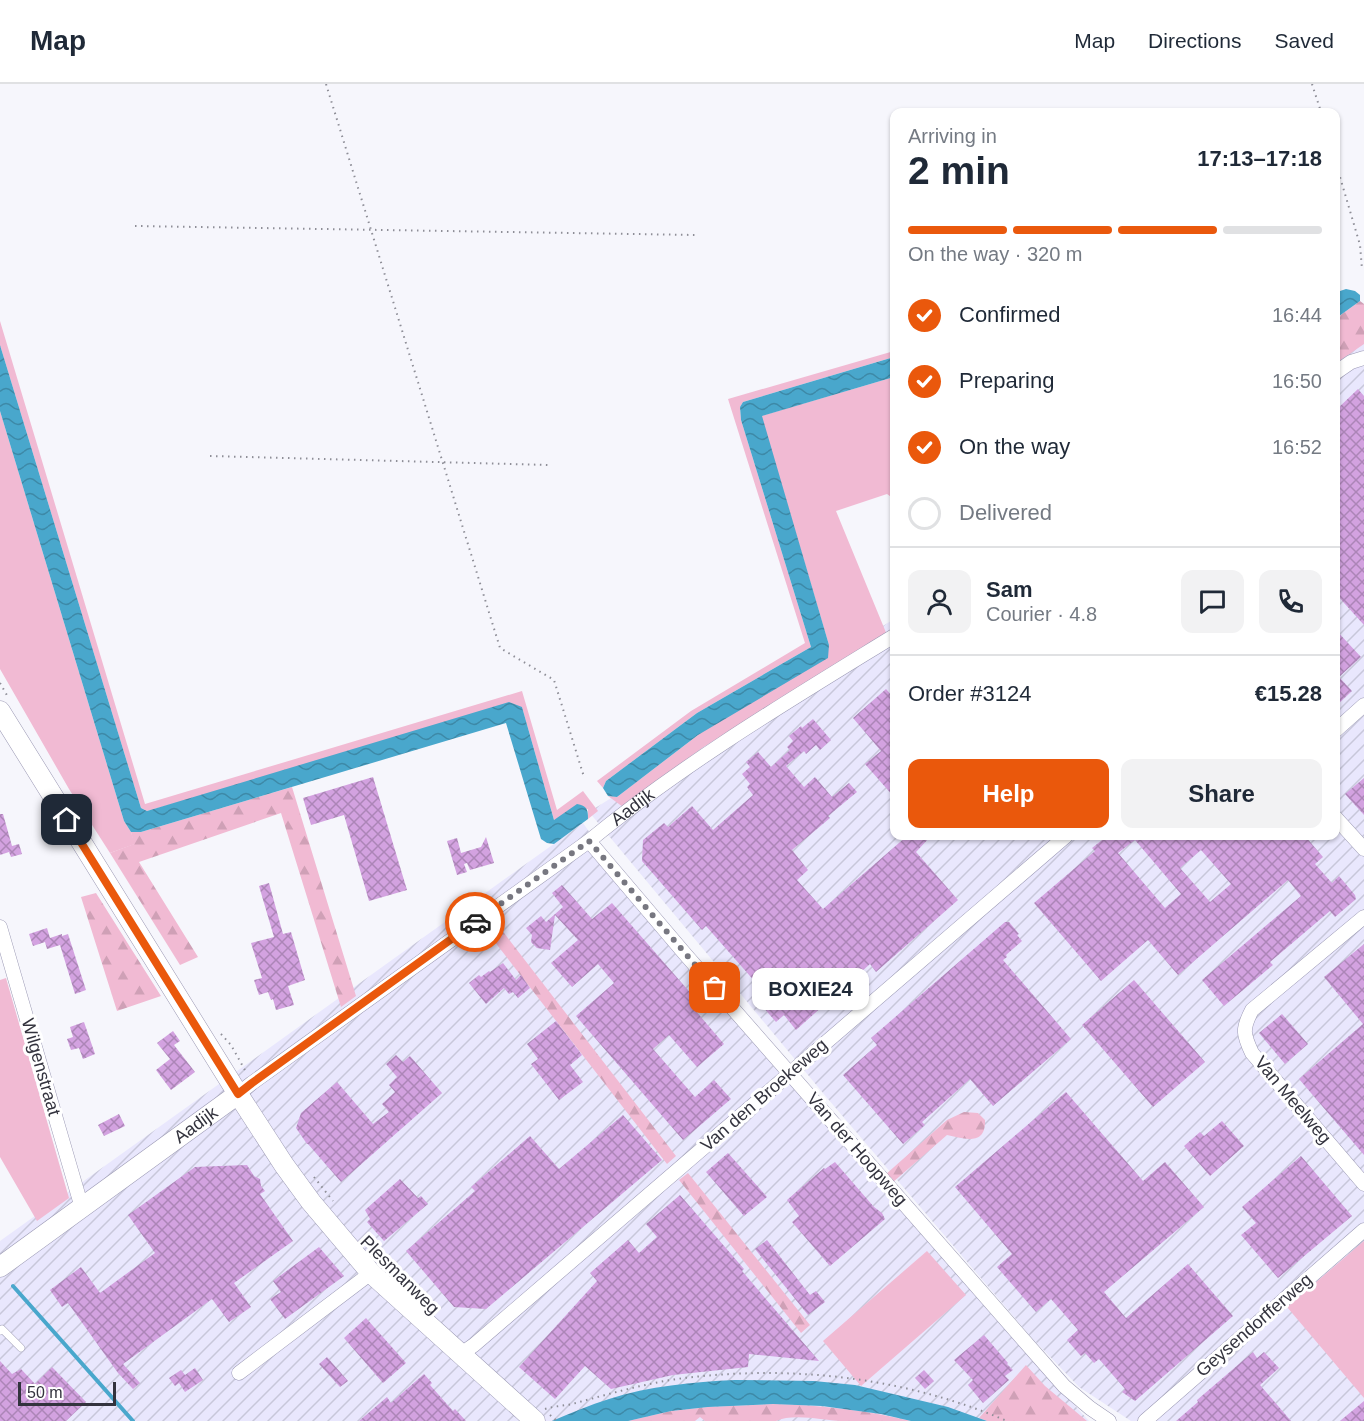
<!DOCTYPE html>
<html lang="en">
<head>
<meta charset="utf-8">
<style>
  :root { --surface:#fff; --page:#f2f2f3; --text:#1f2937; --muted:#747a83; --line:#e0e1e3; --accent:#ea580c }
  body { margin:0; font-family:Arial,sans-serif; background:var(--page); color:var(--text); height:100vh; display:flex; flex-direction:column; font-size:22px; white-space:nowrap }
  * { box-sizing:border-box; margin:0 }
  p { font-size:20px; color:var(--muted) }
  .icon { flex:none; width:33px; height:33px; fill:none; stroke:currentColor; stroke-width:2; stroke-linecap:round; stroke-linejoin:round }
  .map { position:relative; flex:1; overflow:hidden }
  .panel { position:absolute; left:890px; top:24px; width:450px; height:732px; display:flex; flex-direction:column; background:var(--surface); border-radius:12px; box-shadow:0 2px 4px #0004 }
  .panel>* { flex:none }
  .scale { position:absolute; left:18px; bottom:15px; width:98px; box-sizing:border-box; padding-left:6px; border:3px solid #33333e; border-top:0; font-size:16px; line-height:21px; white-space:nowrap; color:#33333e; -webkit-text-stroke:4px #fff; paint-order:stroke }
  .pin { position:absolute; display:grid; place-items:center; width:51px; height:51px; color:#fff; margin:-26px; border-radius:12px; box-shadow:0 3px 9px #0006 }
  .courier { position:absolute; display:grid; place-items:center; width:60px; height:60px; margin:-30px; border:4px solid #ea580c; border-radius:50%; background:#fff; color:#222; box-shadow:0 2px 8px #0007 }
  .bubble { position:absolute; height:42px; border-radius:12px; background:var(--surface); box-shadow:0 2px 4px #0004; font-size:20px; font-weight:800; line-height:42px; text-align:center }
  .overview em { font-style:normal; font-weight:800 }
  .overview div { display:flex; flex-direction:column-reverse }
  .overview { display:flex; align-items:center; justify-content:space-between; height:102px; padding:0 18px }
  h1 { font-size:39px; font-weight:800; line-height:45px }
  .bar { display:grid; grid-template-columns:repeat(4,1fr); gap:9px 6px; align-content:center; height:72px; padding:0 18px }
  .bar i { height:8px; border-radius:4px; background:var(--line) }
  .bar .current { background:var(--accent) }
  .bar p { grid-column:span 4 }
  .line { display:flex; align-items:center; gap:15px; padding:0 18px; border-top:2px solid var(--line) }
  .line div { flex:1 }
  .round { display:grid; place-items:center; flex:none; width:63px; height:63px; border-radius:12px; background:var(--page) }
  ol { padding:0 18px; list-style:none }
  li { display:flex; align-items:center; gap:18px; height:66px }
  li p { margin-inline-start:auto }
  li .icon { padding:6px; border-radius:50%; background:var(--accent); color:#fff; stroke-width:4 }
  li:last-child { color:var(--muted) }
  li i { width:33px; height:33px; border:3px solid var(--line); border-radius:50% }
  .action { display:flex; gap:12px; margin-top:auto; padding:12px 18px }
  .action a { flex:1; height:69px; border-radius:12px; background:var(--accent); color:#fff; font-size:24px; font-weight:800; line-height:69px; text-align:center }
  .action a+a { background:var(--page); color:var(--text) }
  header { display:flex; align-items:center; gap:36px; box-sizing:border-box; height:84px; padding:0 30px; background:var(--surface); border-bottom:2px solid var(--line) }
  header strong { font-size:28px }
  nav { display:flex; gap:33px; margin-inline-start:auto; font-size:21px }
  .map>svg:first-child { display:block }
  .industrial { fill:url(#industrial-furrows) }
  .green { fill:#f1bad3 }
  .forest { fill:url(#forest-firs) }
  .water { fill:url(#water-waves) }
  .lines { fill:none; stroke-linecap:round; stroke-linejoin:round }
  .stream { stroke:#49a7cc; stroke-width:4 }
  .building { fill:url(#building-cross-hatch); fill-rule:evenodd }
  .lane-casing { stroke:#9b99b4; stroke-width:8 }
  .street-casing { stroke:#9b99b4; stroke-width:15 }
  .secondary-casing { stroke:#9b99b4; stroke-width:21 }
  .path { stroke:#8e8e97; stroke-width:2; stroke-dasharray:1.5 4.5; stroke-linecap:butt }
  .lane { stroke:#fff; stroke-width:7 }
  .street { stroke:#fff; stroke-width:14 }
  .secondary { stroke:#fff; stroke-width:20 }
  .done { stroke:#777780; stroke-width:6; stroke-dasharray:0 10.8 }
  .route { stroke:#ea580c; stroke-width:8 }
  .labels { text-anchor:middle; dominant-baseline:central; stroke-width:6; stroke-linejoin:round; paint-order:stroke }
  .street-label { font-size:18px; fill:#33333e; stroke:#fff }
</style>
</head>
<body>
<header>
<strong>Map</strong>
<nav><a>Map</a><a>Directions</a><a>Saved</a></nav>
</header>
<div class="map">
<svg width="1364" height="1337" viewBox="0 0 1364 1337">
  <defs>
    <pattern id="industrial-furrows" width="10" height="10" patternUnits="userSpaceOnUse" patternTransform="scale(1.5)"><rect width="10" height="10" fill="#e9e7fd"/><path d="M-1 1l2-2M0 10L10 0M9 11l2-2" fill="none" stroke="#c8c7da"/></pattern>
    <pattern id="forest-firs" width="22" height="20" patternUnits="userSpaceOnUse" patternTransform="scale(1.5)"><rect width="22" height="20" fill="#f1bad3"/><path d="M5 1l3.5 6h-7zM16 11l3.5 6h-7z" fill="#cfa0b6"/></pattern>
    <pattern id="water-waves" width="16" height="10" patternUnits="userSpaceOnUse" patternTransform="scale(1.5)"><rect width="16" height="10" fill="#49a7cc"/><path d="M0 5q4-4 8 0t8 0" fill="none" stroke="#3d89a7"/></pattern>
    <pattern id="building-cross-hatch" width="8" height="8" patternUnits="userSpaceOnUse" patternTransform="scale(1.5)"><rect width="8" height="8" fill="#d3a2e0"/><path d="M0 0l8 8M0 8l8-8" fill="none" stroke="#ac85b7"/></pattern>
  </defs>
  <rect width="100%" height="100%" fill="#f6f6fc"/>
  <path class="industrial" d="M1364,241v1096h-233l-52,-34 -47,-49 -204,-239 -239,-287 305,-193v217h441v-497z
    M583,739l31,44 377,447 98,107h-1089v-180z"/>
  <path class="green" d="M0,237l145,483 377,-113 35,119 26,-19 15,20 -10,8v-10l-34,11 -32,-113 -375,104 -6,-3 -141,-463z
    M894,267v6l-151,45 -3,5 1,13 70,227 -114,66 -91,68 -3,7 -6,-7 94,-70 114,-68 -77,-244z
    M894,293v122l-7,-5 -51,17 51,124 -40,24 -145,89 -79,59 -15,-11 9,1 81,-62 131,-90 -68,-229z
    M0,327l124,410 7,11 4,12 -25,9 -41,-64 -69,-120z
    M6,894l63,220 -32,23 -37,-64v-177z
    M1364,1157v157l-77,-91z
    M927,1167l39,44 -105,91 -38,-45z"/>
  <path class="forest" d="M1360,217l4,3v40l-29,20v-45z
    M292,703l64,209 -15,11 -60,-194 -142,49 59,95 -18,8 -70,-112 24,-9 -3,-12h10z
    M96,809l65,103 -44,15 -36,-114z
    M494,836l182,236 -9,8 -183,-236z
    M964,1028l14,1 7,7c1,26 -21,19 -38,15l-55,48 -7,-8 62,-55z
    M688,1089l122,152 -9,8 -122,-153z
    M1026,1281l19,21 42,35h-100l-8,-3z
    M773,1320c47,1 92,6 138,17 -24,0 -47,0 -70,0 -19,-1 -48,-8 -65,0h-71l-5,-4 -5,4h-67l43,-10 37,-4z"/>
  <path class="water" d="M1346,205l9,2 5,4v6l-25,18v-24l5,-4z
    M0,261l141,463 6,3 362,-109 13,5 32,113 23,-16c10,2 11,5 11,15l-34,25 -7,-1 -6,-4 -35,-116 -365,109h-10l-7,-11 -124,-410z
    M894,273v20l-132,39 67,229 -1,13 -130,77 -81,62 -9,-1 -5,-8 3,-7 91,-68 114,-66 -70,-227 -1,-13 3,-5z
    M735,1296l79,1 41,4 93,22 39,14h-76l-30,-7 -30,-4 -29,-4 -49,-2 -65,3 -37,4 -43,10h-76c19,-8 38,-16 57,-22 40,-13 84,-17 126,-19z"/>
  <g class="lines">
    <path class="stream" d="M13,1202l120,135"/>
  </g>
  <path class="building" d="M1358,305l6,7v229l-29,-32v-182z
    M1335,545l26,28 -22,20 13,14 -17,16z
    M886,605l8,9v99l-29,-33 16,-13 -28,-33z
    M813,635l18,21 -11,10 -4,-5 -10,9 -2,-3 -18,15 18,21 11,-10 17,20 17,-14 8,9 -29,24 2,2 -38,32 16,20 -11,10 26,29 84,-73h24l-15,16 42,48 -82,72 -6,-8 -74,66 -12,-15 -8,7 -20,-23 8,-7 -58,-66 -4,4 -60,-69 1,-21 21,-17 4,4 24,-21 21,24 40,-35 -6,-8 3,-3 -8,-10 8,-7 -4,-5 12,-10 13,15 19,-17 -3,-3 6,-6 -4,-5 12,-10 1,2z
    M373,693l34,113 -38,11 -25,-86 -33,10 -8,-27z
    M1364,694v37l-19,-21z
    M0,730h3l9,32 7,-2 3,10 -11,3 -2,-5 -9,3z
    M1107,752h198l18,21 -8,7 17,19 7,-7 16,19 1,4 -21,18 -5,-6 -60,51 3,3 -49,41 -22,-26 99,-84 -13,-16 -110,95 -30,-35 -47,41 -67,-78 61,-52 -3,-3zM1135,756l46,54 -16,14 -47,-55zM1201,766l30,34 -21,18 -30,-34z
    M486,753l8,26 -24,7 -3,-7 -3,1 3,8 -10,3 -10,-34 10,-3 4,15 20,-6z
    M269,799l14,51 8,-2 14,48 -17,6 6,19 -18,5 -3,-11 -2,1 -3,-8 -9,3 -5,-15 8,-2 -11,-35 23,-6 -15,-51z
    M562,801l30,34 20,-16 89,102 -6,5 29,34 -27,23 -28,-32 -16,14 42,48 19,-17 17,19 -48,41 -107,-124 38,-33 -16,-19 -26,23 -21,-24 27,-23 -23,-25 -5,35 -13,-2 -6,-6 1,-7 -6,-7 15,-12 5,6 17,-15 -11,-14z
    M1005,838h4l10,12 -2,1 5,6 -16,14 1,2 -4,3 68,79 -78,67 -23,-27 -48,43 3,3 -22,19 -60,-69 34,-30 -6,-7z
    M47,844l3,10 12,-4v2l6,-2 18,56 -11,4 -15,-49 -13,4 -2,-7 -12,4 -4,-12z
    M1364,860v211l-65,-76 64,-55 -39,-47z
    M503,879l13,17 5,-5 9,13 -12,10 -5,-6 -4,2 -5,-6 -18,16 -17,-21 10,-8 2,2 8,-6 1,1z
    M1134,896l71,82 -52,45 -71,-82z
    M1282,930l26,30 -23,20 -26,-31z
    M556,937l26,34 -12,10 13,17 -24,18 -28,-36 7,-5 -11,-15z
    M84,938l11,32 -12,5 -4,-11 -8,2 -4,-11 6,-2 -3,-10z
    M173,947l7,10 -6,4 21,27 -24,18 -15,-20 14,-11 -13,-16z
    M396,971l7,7 7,-6 32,37 -101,89 -33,-38h-1l-11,-16 5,-15 36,-31 36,42 16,-12 -7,-8 13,-12 -6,-7 8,-8 -11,-13z
    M1066,1008l77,89 22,-19 39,45 -100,85 22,26 62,-54 45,52 -98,85 -13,-9 3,-3 -26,-30 -5,4 -9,-10 -4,3 -14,-16 11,-10 -27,-31 -15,13 -39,-45 15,-13 -57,-67z
    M119,1030l6,12 -21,10 -6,-11z
    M623,1031l39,45 -176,149 -32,-2 -48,-56 69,-60 -4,-4 59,-51 29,33z
    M1222,1037l22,25 -34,30 -26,-30 16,-14 4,4z
    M728,1069l39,44 -23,19 -38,-44z
    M1301,1072l51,60 -74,62 -37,-43 15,-12 -14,-16z
    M835,1078l39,45 8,6 3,6 -55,47 -38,-44 7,-6 -12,-16 37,-32 1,1z
    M247,1081l7,11 6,3 1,7 4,5 -5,3 33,47 -59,42 17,24 -22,15 -17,-23 -89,65 17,19 -7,6 -15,-16 -50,-70 -6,4 -12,-17 31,-23 19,26 55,-40 -27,-38 67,-48z
    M400,1095l18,19 3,-2 7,8 -44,37 -17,-19 3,-3 -5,-9z
    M680,1111l64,74 -2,2 77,90 -70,-7 -1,13 -75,8 -62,14 -26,-23 -30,33 -36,-32 78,-86 -7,-8 38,-33 11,13 18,-16 -11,-13z
    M767,1156l43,55 6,-4 9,11 -17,13 -53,-66z
    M319,1163l25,29 -59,43 -15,-20 11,-7 -8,-11z
    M366,1234l40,45 -23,20 -39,-45z
    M984,1251l24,28 -1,1 6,6 -8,6 4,4 -26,23 -15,-18 5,-5 -19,-20z
    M1253,1268l4,6 7,-6 15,16 -19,17 31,36h-115l22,-19 -1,-2z
    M327,1273l21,24 -8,6 -21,-23z
    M0,1277l12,13 9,-5 14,15 17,-17 34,35 -20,19h-66z
    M195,1284l8,12 -18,12 -6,-9 -4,3 -6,-8 12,-8 4,5z
    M924,1286l10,11 -9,8 -10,-11z
    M424,1290l8,9 -2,2 23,26 2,-2 11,12h-107l28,-24 4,6z
    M1364,1317v20h-24z"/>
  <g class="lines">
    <g class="lane-casing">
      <path id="lane" d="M0,1247l2,-2 19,19"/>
    </g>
    <g class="street-casing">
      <g id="street">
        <path d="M1335,289l16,-11 13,-4"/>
        <path d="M1335,647l29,-26"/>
        <path d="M1335,733l29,32"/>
        <path d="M589,757l96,113 379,432 26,22 19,13"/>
        <path d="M1364,833l-112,93c-10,19 -9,24 0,43l112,131"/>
        <path d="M0,843l82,281"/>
        <path id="s1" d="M238,1010l14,-11 337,-242c95,-78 201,-141 305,-205"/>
        <path d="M461,1270l13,-9 592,-509"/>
        <path d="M239,1289l132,-100"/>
        <path d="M1145,1337l219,-191"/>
      </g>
    </g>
    <g class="secondary-casing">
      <g id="secondary">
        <path d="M0,627l238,383 46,71 27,37 60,71 164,148"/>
        <path id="s2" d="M0,1183l238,-173"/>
      </g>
    </g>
    <path class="path" d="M326,0l174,564 54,32 30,97
      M1312,0l9,28
      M1335,76l25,85 2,24
      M135,142l560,9
      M210,372l338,9
      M0,599l8,14
      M221,950l10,11 15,27
      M314,1093l19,24
      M545,1325c9,-3 18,-3 27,-5 37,-10 74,-21 112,-26 110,-13 220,-1 323,43
      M550,1331l7,6"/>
    <use href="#lane" class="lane"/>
    <use href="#street" class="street"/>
    <use href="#secondary" class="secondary"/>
  </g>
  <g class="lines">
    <path class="done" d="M475,838l114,-81 126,147"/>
    <path class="route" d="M67,736l171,274 14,-11 223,-161"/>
  </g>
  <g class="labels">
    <g class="street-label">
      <text stroke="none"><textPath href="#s1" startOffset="488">Aadijk</textPath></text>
      <text transform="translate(41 983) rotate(74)">Wilgenstraat</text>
      <text transform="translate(764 1011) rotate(-41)">Van den Broekeweg</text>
      <text transform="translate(1293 1016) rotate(50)">Van Meelweg</text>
      <text stroke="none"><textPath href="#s2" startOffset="242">Aadijk</textPath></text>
      <text transform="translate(857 1065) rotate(49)">Van der Hoopweg</text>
      <text transform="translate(400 1191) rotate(45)">Plesmanweg</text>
      <text transform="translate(1254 1241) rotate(-41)">Geysendorfferweg</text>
    </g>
  </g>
</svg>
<div class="scale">50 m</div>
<div class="pin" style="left:715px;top:904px;background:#ea580c"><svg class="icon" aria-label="bag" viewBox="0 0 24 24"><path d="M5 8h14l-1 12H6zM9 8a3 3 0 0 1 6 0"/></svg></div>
<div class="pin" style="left:67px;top:736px;background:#1f2937"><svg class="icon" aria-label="home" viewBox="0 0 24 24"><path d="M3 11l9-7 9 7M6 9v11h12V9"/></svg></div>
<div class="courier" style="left:475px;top:838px"><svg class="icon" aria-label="car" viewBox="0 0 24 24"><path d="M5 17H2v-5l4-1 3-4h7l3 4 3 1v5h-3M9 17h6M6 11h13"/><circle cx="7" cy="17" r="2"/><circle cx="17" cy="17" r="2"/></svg></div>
<div class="bubble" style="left:752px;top:884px;width:117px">BOXIE24</div>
<section class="panel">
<div class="overview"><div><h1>2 min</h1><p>Arriving in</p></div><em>17:13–17:18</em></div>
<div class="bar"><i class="current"></i><i class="current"></i><i class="current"></i><i></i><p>On the way · 320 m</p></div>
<ol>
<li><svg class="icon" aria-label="check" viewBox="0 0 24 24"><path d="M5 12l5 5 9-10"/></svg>Confirmed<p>16:44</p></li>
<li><svg class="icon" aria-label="check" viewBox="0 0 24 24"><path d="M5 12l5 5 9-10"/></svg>Preparing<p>16:50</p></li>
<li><svg class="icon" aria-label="check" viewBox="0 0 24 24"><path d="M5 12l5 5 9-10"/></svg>On the way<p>16:52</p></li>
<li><i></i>Delivered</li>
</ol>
<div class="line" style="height:108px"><a class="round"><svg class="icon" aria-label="person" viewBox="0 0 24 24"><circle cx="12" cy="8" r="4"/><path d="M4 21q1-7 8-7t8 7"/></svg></a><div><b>Sam</b><p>Courier · 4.8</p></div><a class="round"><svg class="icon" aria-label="chat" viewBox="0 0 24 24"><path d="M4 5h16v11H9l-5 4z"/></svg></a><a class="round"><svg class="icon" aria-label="phone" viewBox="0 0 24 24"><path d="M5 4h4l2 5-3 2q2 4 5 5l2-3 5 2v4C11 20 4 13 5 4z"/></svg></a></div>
<div class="line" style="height:78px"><div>Order #3124</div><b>€15.28</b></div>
<div class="action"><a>Help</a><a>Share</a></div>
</section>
</div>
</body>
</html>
